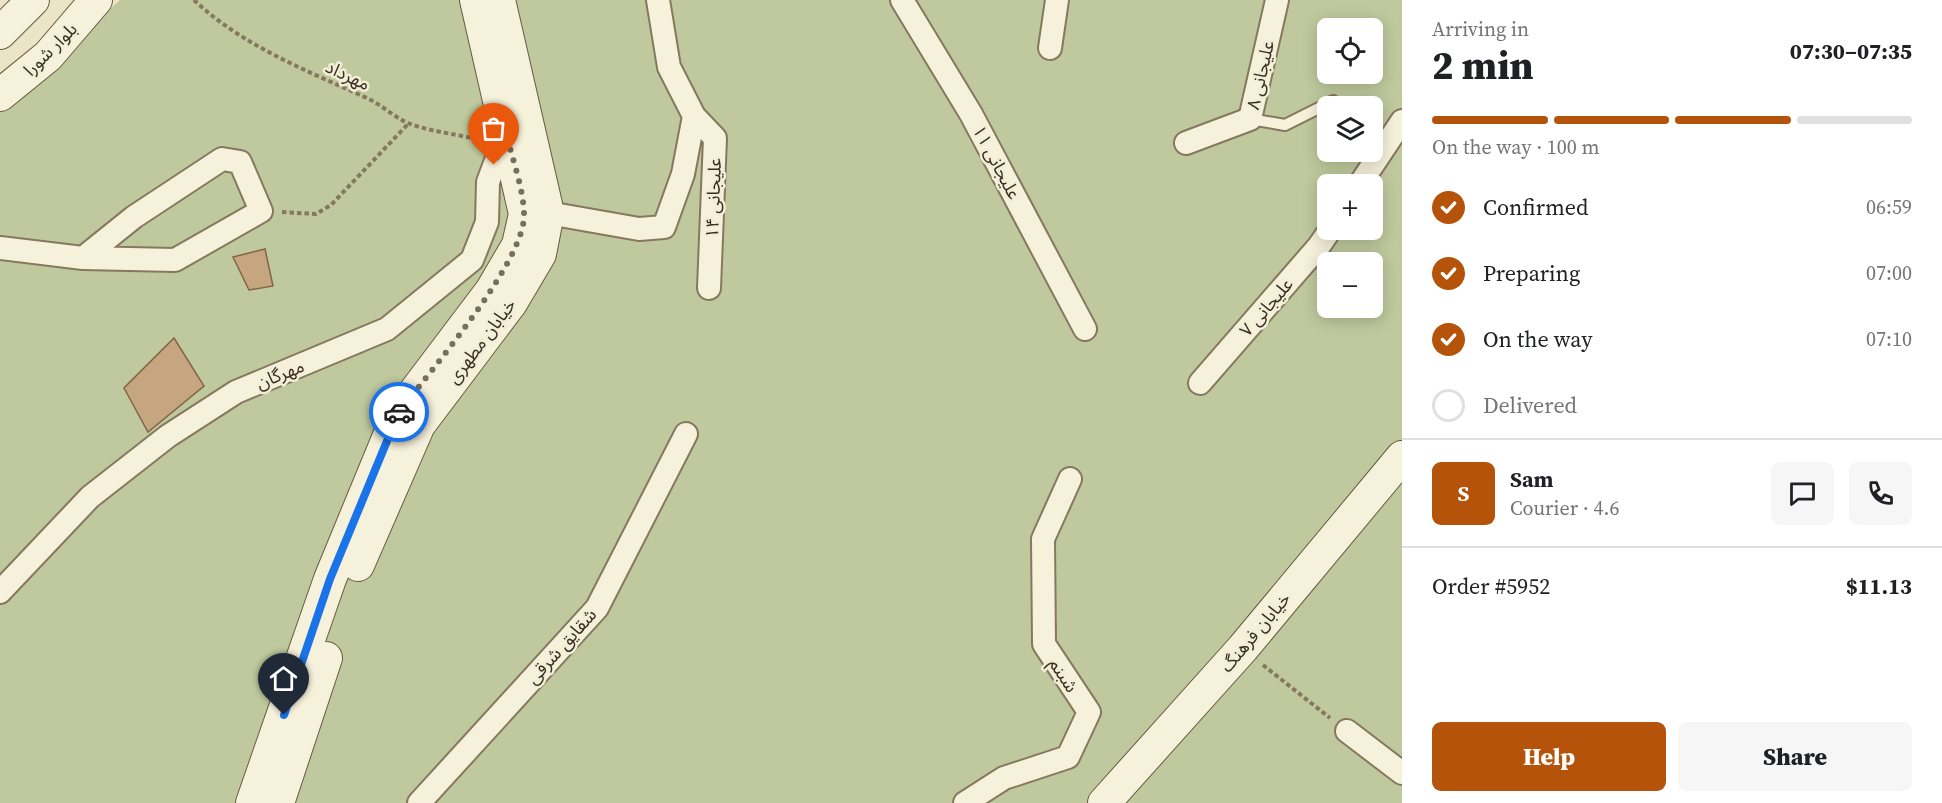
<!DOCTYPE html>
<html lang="en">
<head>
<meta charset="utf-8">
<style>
  :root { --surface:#fff; --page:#f6f6f6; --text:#202124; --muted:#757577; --line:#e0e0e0; --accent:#b45309 }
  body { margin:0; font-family:"Source Serif 4","Noto Sans Arabic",serif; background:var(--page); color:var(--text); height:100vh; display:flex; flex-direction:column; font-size:22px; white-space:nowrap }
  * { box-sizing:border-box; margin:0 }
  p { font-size:20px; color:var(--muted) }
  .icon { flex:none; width:33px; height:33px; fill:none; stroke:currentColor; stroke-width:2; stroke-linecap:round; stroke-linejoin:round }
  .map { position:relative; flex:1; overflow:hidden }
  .sheet { display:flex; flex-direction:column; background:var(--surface); width:540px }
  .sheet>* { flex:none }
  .controls { position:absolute; left:1317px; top:18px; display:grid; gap:12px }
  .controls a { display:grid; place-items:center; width:66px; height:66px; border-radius:9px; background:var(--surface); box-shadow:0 3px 15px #0003; font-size:30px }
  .pin { position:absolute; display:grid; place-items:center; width:51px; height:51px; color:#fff; margin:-62px -26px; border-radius:50% 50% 50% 0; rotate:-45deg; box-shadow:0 0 6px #0007 }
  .pin .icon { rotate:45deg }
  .courier { position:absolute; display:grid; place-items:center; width:60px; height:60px; margin:-30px; border:4px solid #1a73e8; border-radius:50%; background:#fff; color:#222; box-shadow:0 2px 8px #0007 }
  .summary em { font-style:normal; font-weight:800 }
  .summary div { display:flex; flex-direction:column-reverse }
  .summary { display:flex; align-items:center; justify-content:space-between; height:102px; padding:0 30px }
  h1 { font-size:39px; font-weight:800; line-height:45px }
  .bar { display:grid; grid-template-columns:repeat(4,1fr); gap:9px 6px; align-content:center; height:72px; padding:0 30px }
  .bar i { height:8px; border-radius:4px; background:var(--line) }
  .bar .selected { background:var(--accent) }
  .bar p { grid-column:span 4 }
  .line { display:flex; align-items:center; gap:15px; padding:0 30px; border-top:2px solid var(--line) }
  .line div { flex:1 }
  .round { display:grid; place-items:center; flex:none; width:63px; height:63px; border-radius:9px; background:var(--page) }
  ol { padding:0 30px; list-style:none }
  li { display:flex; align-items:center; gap:18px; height:66px }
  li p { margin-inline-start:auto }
  li .icon { padding:6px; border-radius:50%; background:var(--accent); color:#fff; stroke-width:4 }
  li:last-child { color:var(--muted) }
  li i { width:33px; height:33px; border:3px solid var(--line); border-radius:50% }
  .action { display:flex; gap:12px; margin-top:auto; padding:12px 30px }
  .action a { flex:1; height:69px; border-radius:9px; background:var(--accent); color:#fff; font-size:24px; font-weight:800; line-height:69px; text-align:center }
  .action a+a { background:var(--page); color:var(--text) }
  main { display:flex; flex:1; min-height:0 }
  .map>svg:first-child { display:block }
  .green { fill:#bfc99d; fill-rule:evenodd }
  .building { fill:#c6a681; stroke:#836546; stroke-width:1.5 }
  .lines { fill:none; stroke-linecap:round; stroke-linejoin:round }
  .lane-casing { stroke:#86785e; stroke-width:14 }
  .street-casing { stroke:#86785e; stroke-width:26 }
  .secondary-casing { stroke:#685941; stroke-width:34 }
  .path { stroke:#86785e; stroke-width:4; stroke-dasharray:4.5 3; stroke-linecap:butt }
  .lane { stroke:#f6f1db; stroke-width:10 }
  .street { stroke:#f6f1db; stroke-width:22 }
  .secondary { stroke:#f6f1db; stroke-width:32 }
  .done { stroke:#776e5b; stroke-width:6; stroke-dasharray:0 10.8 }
  .route { stroke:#1a73e8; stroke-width:8 }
  .labels { text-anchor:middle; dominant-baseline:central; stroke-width:5; stroke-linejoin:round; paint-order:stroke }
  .street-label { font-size:18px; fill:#382e21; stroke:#f3eed7 }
</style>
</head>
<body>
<main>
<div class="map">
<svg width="1402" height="803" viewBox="0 0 1402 803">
  <rect width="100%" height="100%" fill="#ebe5c8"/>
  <path class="green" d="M120,0h1282v803h-1402v-694zM1328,28h44v46h-44zM1328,106h44v46h-44zM1328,184h44v46h-44zM1328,262h44v46h-44z"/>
  <path class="building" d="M265,249l8,37 -24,4 -16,-33z
    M174,338l30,48 -56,46 -24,-44z"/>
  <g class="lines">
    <g class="lane-casing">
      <path id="lane" d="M1250,119l35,6 48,-24"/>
    </g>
    <g class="street-casing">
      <path id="street" d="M902,0l69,114 114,215
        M1050,48l7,-48
        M694,116l21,22 -6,150
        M1186,143l64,-24 27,-119
        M1360,184l42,-63
        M548,213l91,16 25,-2 19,-53 11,-58 -25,-49 -11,-67
        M0,248l83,10 92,2 86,-49 -21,-49 -18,-3 -88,58 -51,41
        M1200,383l119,-137 11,-16
        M0,592l90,-95 78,-61 68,-44 151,-63 85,-69 15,-38 1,-40 19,-50
        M1347,731l55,42
        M419,803l178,-195 89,-174
        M965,803l39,-25 64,-21 21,-45 -45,-68 -1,-105 27,-60"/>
    </g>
    <g class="secondary-casing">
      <path id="secondary" d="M0,33l33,-33
        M0,95l48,-39 48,-56
        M358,565l61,-140 92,-122 29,-49 8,-41 -49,-213
        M252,803l78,-224 68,-165 93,-123 27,-46 7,-31 -49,-214
        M278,803l48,-145
        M1104,803l139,-155 159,-191"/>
    </g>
    <path class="path" d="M194,0c50,47 114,71 175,99 14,7 25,18 39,24 19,8 43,10 63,15l10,-2
      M282,212l34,2 15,-9 78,-82
      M1263,665l67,53"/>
    <use href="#lane" class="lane"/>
    <use href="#street" class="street"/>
    <use href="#secondary" class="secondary"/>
  </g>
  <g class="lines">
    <path class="done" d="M399,412c30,-40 128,-152 125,-199 -1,-26 -12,-55 -18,-80l-12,32"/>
    <path class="route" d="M284,715l46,-136 69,-167"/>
  </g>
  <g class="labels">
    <g class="street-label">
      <text transform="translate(50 49) rotate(-45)">بلوار شورا</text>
      <text transform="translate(348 75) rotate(25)">مهرداد</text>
      <text transform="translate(1260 75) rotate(-77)">علیجانی ۸</text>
      <text transform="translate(997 162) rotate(62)">علیجانی ۱۱</text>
      <text transform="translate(713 198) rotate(-88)">علیجانی ۱۴</text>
      <text transform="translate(1266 307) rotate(-49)">علیجانی ۷</text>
      <text transform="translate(481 341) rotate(-53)">خیابان مطهری</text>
      <text transform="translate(280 374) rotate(-22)">مهرگان</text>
      <text transform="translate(1255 632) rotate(-50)">خیابان فرهنگ</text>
      <text transform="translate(561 646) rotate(-48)">شقایق شرقی</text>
      <text transform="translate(1064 675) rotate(57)">شبنم</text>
    </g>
  </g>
</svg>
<div class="controls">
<a><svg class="icon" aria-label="locate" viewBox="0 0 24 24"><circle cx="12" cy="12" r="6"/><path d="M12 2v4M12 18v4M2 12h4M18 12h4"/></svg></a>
<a><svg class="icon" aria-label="layers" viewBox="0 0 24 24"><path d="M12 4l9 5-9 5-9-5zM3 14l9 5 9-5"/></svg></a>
<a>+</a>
<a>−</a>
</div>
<div class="pin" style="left:494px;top:165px;background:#ea580c"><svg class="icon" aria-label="bag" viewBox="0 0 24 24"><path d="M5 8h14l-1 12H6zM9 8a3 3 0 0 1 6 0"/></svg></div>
<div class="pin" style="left:284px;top:715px;background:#1f2937"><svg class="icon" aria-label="home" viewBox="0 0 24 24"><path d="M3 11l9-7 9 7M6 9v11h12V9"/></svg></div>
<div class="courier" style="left:399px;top:412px"><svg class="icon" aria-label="car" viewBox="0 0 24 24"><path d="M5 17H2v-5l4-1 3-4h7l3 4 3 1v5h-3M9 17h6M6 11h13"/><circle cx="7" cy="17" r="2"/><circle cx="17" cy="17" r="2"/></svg></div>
</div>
<section class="sheet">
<div class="summary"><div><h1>2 min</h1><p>Arriving in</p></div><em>07:30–07:35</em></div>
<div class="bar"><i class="selected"></i><i class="selected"></i><i class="selected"></i><i></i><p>On the way · 100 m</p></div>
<ol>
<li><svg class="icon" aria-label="check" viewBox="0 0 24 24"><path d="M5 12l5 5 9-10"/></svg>Confirmed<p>06:59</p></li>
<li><svg class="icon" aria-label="check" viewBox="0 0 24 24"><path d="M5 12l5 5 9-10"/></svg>Preparing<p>07:00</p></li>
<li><svg class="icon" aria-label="check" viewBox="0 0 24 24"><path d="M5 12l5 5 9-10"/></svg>On the way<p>07:10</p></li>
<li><i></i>Delivered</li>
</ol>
<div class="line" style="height:108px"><b class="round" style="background:var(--accent);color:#fff">S</b><div><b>Sam</b><p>Courier · 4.6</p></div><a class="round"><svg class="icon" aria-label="chat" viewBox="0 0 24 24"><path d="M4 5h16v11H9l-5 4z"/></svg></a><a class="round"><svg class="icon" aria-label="phone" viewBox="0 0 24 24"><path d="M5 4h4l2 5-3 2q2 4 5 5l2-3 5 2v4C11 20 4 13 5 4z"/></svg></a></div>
<div class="line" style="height:78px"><div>Order #5952</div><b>$11.13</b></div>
<div class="action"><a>Help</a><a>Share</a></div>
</section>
</main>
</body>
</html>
